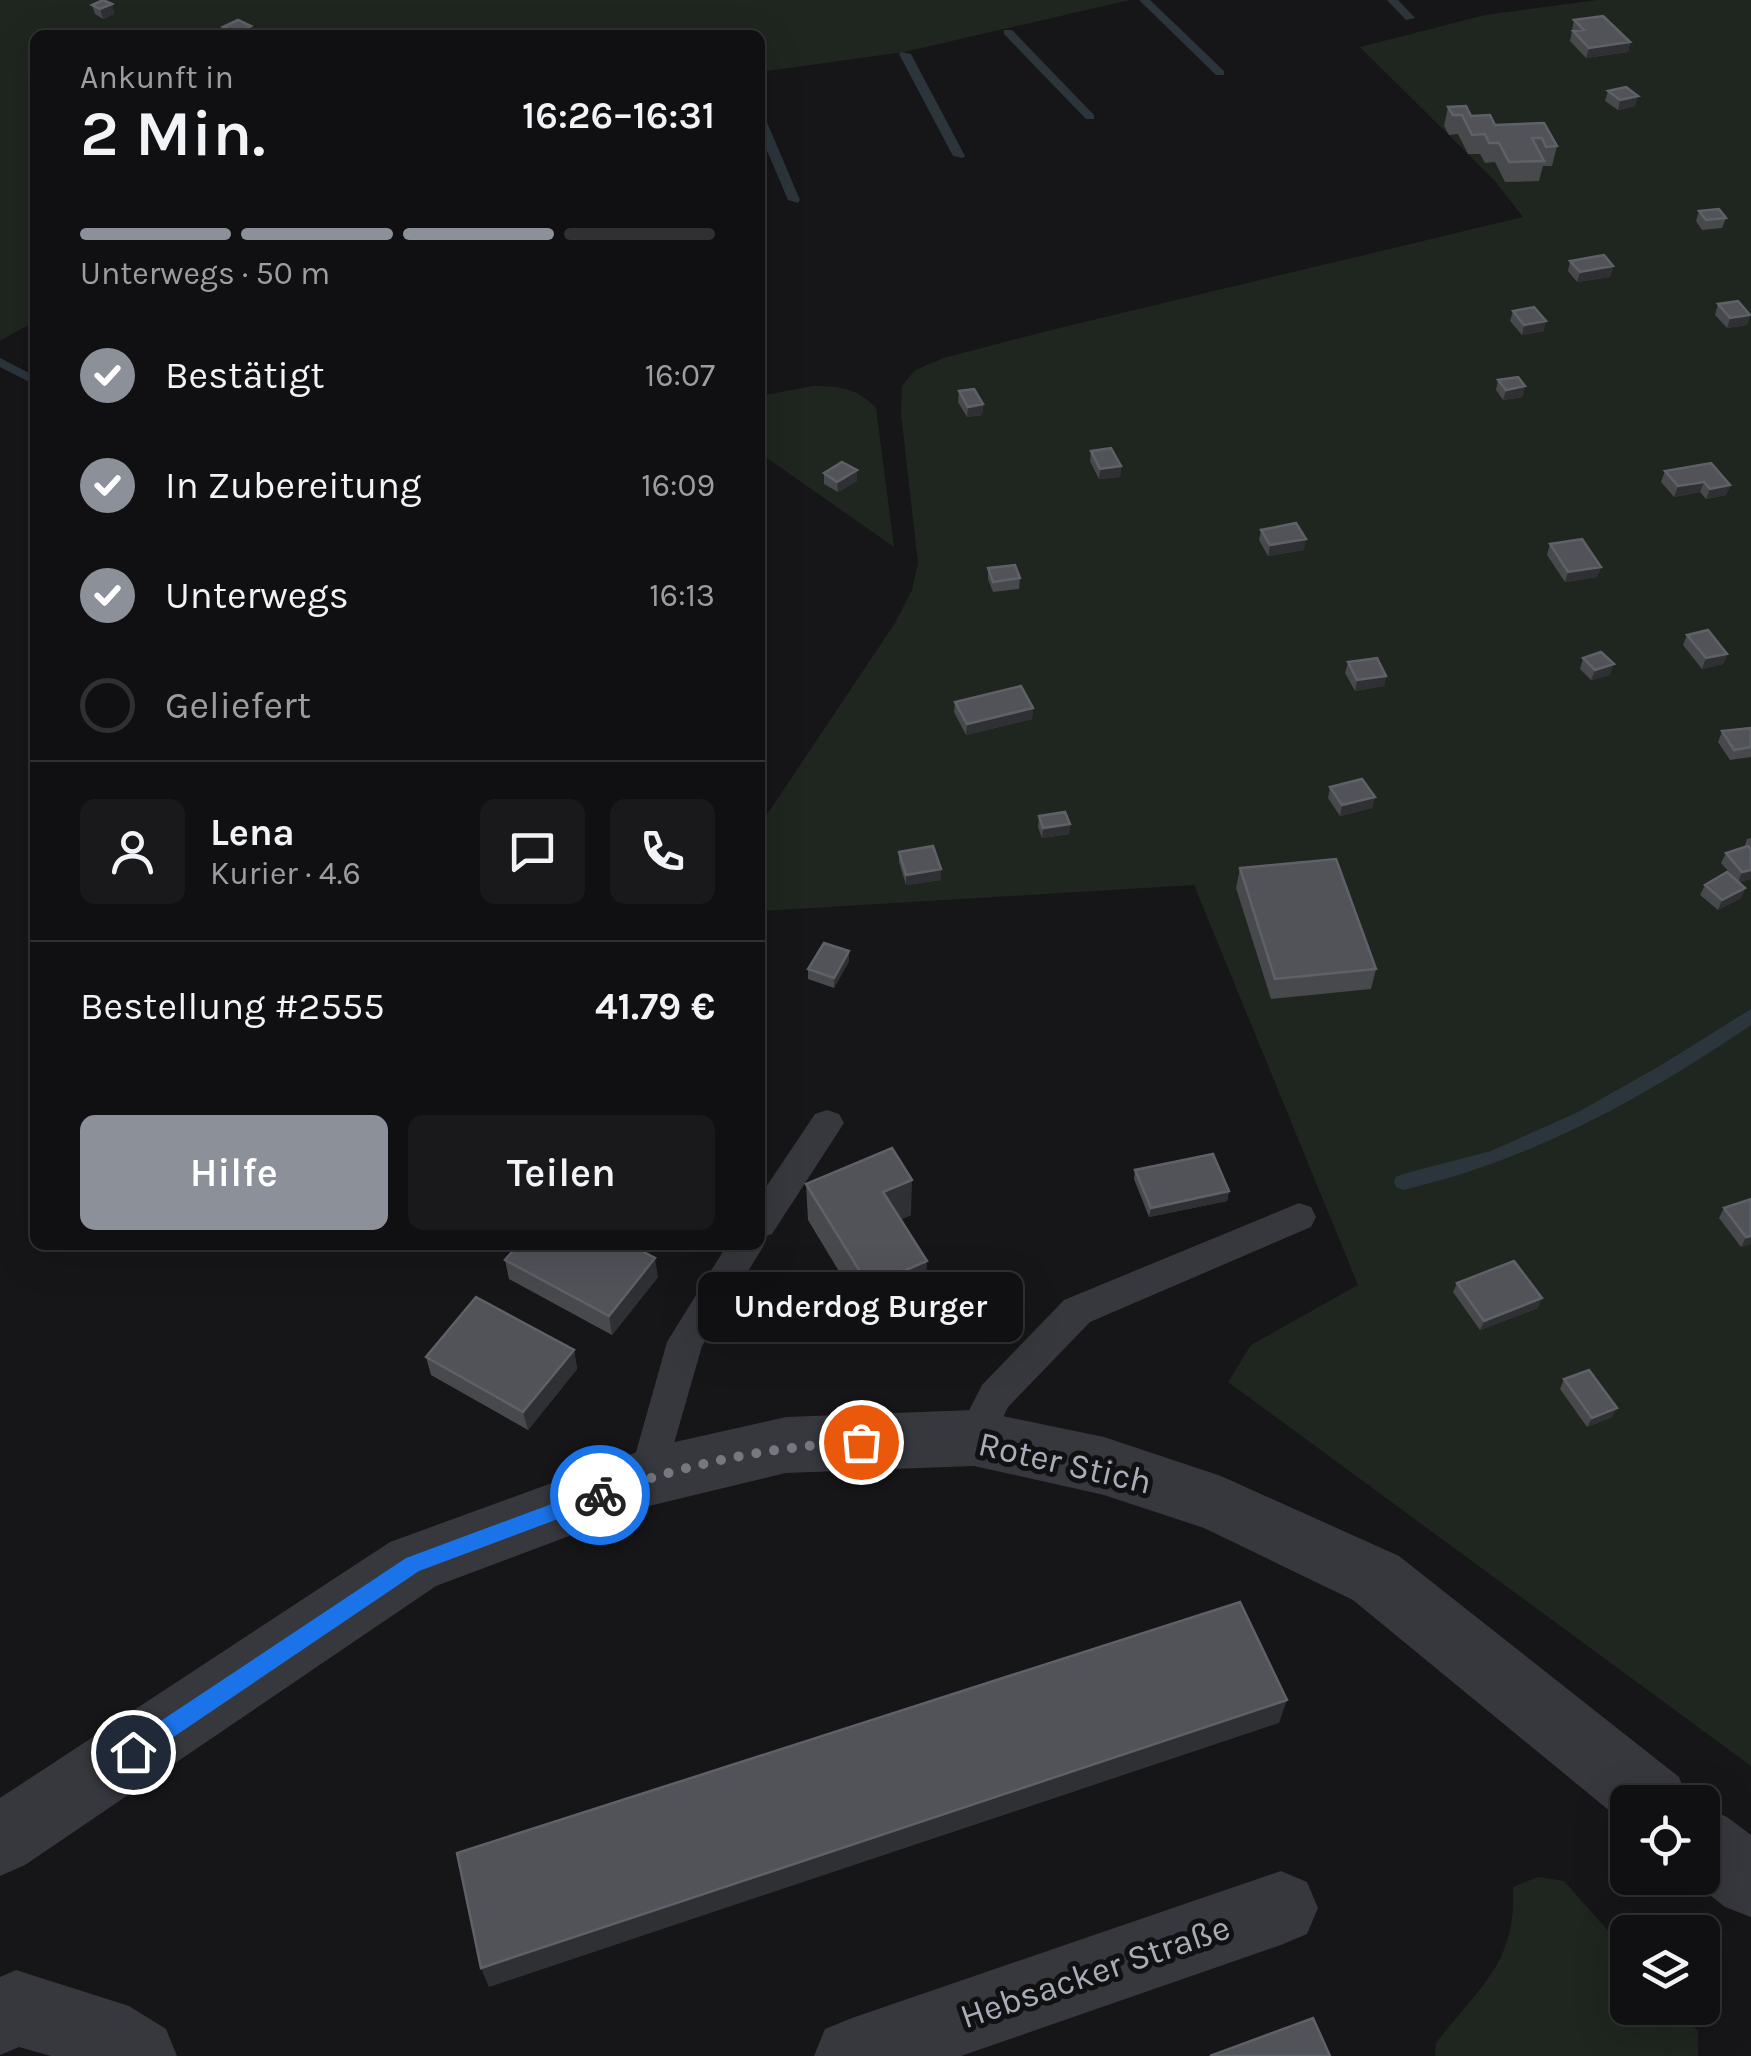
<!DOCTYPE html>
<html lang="de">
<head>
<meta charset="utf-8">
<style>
  :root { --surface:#101012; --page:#19191b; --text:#f1f3f6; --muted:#9c9d9f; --line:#303032; --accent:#8c9099 }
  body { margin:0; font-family:Karla,sans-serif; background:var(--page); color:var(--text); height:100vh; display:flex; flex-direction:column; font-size:38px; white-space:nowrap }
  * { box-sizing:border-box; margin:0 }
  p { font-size:32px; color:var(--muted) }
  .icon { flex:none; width:55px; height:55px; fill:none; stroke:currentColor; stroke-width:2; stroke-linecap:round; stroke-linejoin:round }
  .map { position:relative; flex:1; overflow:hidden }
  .side { position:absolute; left:30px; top:30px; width:735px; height:1220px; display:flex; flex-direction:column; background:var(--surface); border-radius:15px; box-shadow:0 10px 40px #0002,0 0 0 2px var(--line) }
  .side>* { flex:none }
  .buttons { position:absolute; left:1610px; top:1785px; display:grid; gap:20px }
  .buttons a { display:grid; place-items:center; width:110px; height:110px; border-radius:15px; background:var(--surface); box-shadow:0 10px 40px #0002,0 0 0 2px var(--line); font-size:50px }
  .pin { position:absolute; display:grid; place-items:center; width:85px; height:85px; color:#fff; margin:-42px; border:5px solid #fff; border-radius:50%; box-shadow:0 2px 10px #0007 }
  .courier { position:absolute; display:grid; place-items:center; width:100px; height:100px; margin:-50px; border:8px solid #1a73e8; border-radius:50%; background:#fff; color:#222; box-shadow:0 2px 12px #0007 }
  .bubble { position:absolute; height:70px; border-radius:15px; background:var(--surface); box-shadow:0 10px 40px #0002,0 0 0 2px var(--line); font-size:32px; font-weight:600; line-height:70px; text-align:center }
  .headline em { font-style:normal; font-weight:600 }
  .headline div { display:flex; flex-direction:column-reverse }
  .headline { display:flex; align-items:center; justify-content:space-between; height:170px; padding:0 50px }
  h1 { font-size:65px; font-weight:600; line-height:75px }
  .bar { display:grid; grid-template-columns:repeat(4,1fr); gap:15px 10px; align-content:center; height:120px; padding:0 50px }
  .bar i { height:12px; border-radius:8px; background:var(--line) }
  .bar .active { background:var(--accent) }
  .bar p { grid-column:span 4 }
  .line { display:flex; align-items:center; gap:25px; padding:0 50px; border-top:2px solid var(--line) }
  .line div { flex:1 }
  .round { display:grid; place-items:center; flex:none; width:105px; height:105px; border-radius:15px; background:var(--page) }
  ol { padding:0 50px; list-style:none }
  li { display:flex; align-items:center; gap:30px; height:110px }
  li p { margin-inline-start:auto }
  li .icon { padding:10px; border-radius:50%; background:var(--accent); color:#fff; stroke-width:4 }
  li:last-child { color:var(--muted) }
  li i { width:55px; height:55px; border:5px solid var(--line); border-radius:50% }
  .cta { display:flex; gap:20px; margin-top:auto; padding:20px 50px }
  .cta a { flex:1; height:115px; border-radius:15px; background:var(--accent); color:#fff; font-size:40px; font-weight:600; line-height:115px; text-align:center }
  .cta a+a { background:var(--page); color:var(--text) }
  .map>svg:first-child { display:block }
  .green { fill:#1e261f }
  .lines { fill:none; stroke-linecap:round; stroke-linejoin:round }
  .stream { fill:#2c353c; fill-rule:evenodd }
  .service { fill:#37383d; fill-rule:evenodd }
  .minor { fill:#37383d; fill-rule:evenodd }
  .tertiary { fill:#37383d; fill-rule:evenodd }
  .wall { fill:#47494d }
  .shaded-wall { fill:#2f3033 }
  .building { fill:#525359; stroke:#5f6168; stroke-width:2.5 }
  .route { fill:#1a73e8 }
  .done { stroke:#757880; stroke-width:10; stroke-dasharray:0 18 }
  .labels { text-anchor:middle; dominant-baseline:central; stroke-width:10; stroke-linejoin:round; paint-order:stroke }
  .near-street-label { font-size:35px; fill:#a8adb8; stroke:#111113 }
</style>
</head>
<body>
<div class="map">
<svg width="1751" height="2056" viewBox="0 0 1751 2056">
  <rect width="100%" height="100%" fill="#161618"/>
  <path class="green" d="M0,0h1130l-226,52 -144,20v-37h-725v286l-35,20z
    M1597,0h154v1766l-523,-384 23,-37 107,-60 -164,-400 -434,26v-86l135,-202 17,-33 6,-27 -17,-149 1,-28 13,-16 29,-12 103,-27 476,-114 -29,-37 -134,-133 125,-32z
    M813,386c27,0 44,2 63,22l18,139 -134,-94v-57z
    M1538,1877l26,4 63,71 1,56h49l21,23v25h-263l1,-13c43,-56 81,-80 77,-156z"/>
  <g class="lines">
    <path class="stream" d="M1139,0h11l74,71v4h-8z
      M1387,0h11l17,18 -9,2z
      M1004,30h8l82,85v4h-8l-82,-85z
      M901,52l10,2 54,102 -2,2 -10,-2 -54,-102z
      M760,117l6,3 34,80 -2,3 -10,-3 -28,-66z
      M0,358l35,18v9l-35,-18z
      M1751,1009v16c-111,75 -217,134 -348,165l-7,-3 -2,-5 2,-5 7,-3 88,-23 87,-39 85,-48z"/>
    <path class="service" d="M827,1110l12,4 5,9 -72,111 -12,4 4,7 -6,10 -56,91 -41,143 -13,5 -13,-5 -6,-12 38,-135 60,-97h33v-49l55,-82z
      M1299,1203l12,4 5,10 -5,10 -221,95 -82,85 -21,43 -13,5 -13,-5 -6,-12 27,-53 82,-85z"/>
    <path class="minor" d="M1281,1871l26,11 11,26 -11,26 -26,11 -320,111h-147l11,-27 27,-11z
      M16,1970l113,36 37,23 11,27h-126l-32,-9 -19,8v-78z"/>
    <path class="tertiary" d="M974,1410l130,27 117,39 178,80 280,221 10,25h-61v24l-275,-226 -149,-72 -100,-33 -130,-29 -188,7 -137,33 -213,80 -411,279 -25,11v-78l390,-256 258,-94 138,-31z
      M1702,1806l25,11 24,18v82l-26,-10 -36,-29h13z"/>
  </g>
  <path class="wall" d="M112,4l2,10 -11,5 -8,-5 -3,-9z
    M1574,20l56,22 -2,10 -42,6 -16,-17z
    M223,27l30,8h-28z
    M1608,91l27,15 -17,4 -13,-9z
    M1448,107l47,18 49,-2 13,23 -5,20h-9l-4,15 -34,1 -10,-20 -10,1 -5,-9h-12l-10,-20 -9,1 -5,-9z
    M1699,211l27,7 -4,10 -20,2 -6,-9z
    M1570,261l43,5 -3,11 -33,5 -9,-11z
    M1718,304l32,11 -3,10 -20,3 -12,-13z
    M1513,311l31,20 -22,4 -12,-14z
    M1498,380l25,17 -20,3 -7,-10z
    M959,391l24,13 -1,11 -15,2 -9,-15z
    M1091,451l30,15 -1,11 -21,2 -9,-18z
    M857,470v11l-19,11 -14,-8v-11z
    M1665,471l65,14 -4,10 -20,4 -6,-7 -26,5 -13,-15z
    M1261,530l43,20 -36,6 -9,-16z
    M1550,544l51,23 -4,10 -32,5 -18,-27z
    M988,568l32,10 -1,11 -26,3 -5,-13z
    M1687,635l40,19 -4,10 -21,5 -19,-24z
    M1583,658l27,17 -19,5 -11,-11z
    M1348,662l38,14 -2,10 -29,5 -10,-18z
    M955,702l78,6 -1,11 -66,16 -12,-23z
    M1751,728v29l-21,3 -12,-18 4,-11z
    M1330,787l45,10 -3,11 -32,8 -12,-18z
    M1039,816l31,8 -1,10 -27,4 -4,-11z
    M1751,838v41l-12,3 6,6 -4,10 -23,12 -18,-15 5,-10 30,-6 -14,-16 5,-10 18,-5 3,-9z
    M899,852l42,28 -35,5 -7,-23z
    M1240,868l136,101 -5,20 -100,10 -35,-111z
    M849,951v10l-15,27 -26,-9v-10z
    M1135,1170l94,21 -2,10 -78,16 -15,-38z
    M806,1184l105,31 -11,5 26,76 -57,25 -61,-101z
    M1724,1208l27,36 -10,3 -22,-29z
    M505,1260l153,17 -46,58 -103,-56z
    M1457,1283l81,25 -58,22 -27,-38z
    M574,1350l3,19 -49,61 -97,-55 -5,-18z
    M1564,1379l48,38 -25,10 -27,-38z"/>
  <path class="shaded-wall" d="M112,4l2,10 -11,5 -3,-10z
    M251,26l2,9h-15l-1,-2z
    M1630,42l-2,10 -42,6 3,-10z
    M1638,96l-3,10 -17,4 2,-10z
    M1613,266l-3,11 -33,5 3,-10z
    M1750,315l-3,10 -20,3 3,-10z
    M1546,321l-2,10 -22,4 2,-10z
    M1525,386l-2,11 -20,3 3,-10z
    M983,404l-1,11 -15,2 1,-10z
    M1121,466l-1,11 -21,2 1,-10z
    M857,470v11l-19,11 -1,-10z
    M1704,482l-4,10 -26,5 4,-11z
    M1730,485l-4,10 -20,4 4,-10z
    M1306,539l-2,11 -36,6 2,-11z
    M1601,567l-4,10 -32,5 3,-10z
    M1727,654l-4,10 -21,5 4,-11z
    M1614,664l-4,11 -19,5 4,-10z
    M1386,676l-2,10 -29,5 2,-11z
    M1033,708l-1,11 -66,16 1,-11z
    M1375,797l-3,11 -32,8 2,-11z
    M1070,824l-1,10 -27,4 1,-10z
    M941,869v11l-35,5v-10z
    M1751,870v9l-13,3 4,-10z
    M1745,888l-4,10 -23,12 4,-10z
    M849,951v10l-15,27v-10z
    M912,1180l-1,35 -29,13 1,-36z
    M1229,1191l-2,10 -78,16 2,-9z
    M1751,1236v8l-10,3 5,-10z
    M655,1258l3,19 -46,58 -3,-19z
    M927,1261l-1,35 -57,25v-35z
    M1542,1298l-4,10 -58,22 4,-9z
    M574,1350l3,19 -49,61 -5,-18z
    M1617,1408l-5,9 -25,10 5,-9z
    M1287,1700l-8,23 -790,264 -8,-19z"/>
  <path class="building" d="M103,0l9,4 -12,5 -8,-4z
    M1603,16l27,26 -41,6 -16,-17 11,-1 -10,-10z
    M238,20l13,6 -14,7 -14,-6z
    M1626,87l12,9 -18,4 -12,-9z
    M1466,106l5,10 19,-1 5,10 49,-2 13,23 -11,1 -4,-9h-10l12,23 -35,1 -10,-19h-10l-4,-9 -13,1 -10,-20h-9l-5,-8z
    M1719,209l7,9 -20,2 -7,-9z
    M1604,255l9,11 -33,6 -10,-11z
    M1738,301l12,14 -20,3 -12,-14z
    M1534,307l12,14 -22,4 -11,-14z
    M1518,377l7,9 -19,4 -8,-10z
    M974,389l9,15 -15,3 -9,-16z
    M1111,448l10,18 -21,3 -9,-18z
    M842,462l15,8 -20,12 -13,-9z
    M1711,463l19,22 -20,4 -6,-7 -26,4 -13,-15z
    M1296,523l10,16 -36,6 -9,-15z
    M1582,539l19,28 -33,5 -18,-28z
    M1015,565l5,13 -27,4 -5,-14z
    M1708,630l19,24 -21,4 -19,-23z
    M1601,652l13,12 -19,6 -12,-12z
    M1377,658l9,18 -29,4 -9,-18z
    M1021,686l12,22 -66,16 -12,-22z
    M1751,728v19l-17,3 -12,-19z
    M1362,779l13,18 -33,8 -12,-18z
    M1065,812l5,12 -27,4 -4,-12z
    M933,846l8,23 -35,6 -7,-23z
    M1748,846l3,3v21l-9,2 -16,-19z
    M1336,859l40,110 -101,10 -35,-111z
    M1727,872l18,16 -23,12 -17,-15z
    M824,943l25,8 -15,27 -26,-9z
    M892,1148l20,32 -29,12 44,69 -58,25 -63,-102z
    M1213,1154l16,37 -78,17 -16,-38z
    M1751,1199v37l-5,1 -22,-29z
    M518,1245h112l25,13 -46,58 -104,-56z
    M1514,1261l28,37 -58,23 -27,-38z
    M476,1297l98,53 -51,62 -97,-55z
    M1589,1370l28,38 -25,10 -28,-39z
    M1240,1602l47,98 -806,268 -24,-115z
    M1313,2018l17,38h-120z"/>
  <path class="route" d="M600,1486l9,9 -3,6 -187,70 -278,188h-15v-15l280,-186z"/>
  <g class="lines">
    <path class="done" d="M600,1495c85,-31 171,-49 261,-53"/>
  </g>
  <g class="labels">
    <g class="near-street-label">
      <text transform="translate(1065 1463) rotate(13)">Roter Stich</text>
      <text transform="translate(1095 1972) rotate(-19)">Hebsacker Straße</text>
    </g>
  </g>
</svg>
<div class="buttons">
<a><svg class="icon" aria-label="locate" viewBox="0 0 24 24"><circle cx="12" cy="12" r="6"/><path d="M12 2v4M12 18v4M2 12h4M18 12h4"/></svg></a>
<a><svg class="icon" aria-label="layers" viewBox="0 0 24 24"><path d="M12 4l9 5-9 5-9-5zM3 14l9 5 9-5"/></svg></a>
</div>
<div class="pin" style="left:861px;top:1442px;background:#ea580c"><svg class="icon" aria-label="bag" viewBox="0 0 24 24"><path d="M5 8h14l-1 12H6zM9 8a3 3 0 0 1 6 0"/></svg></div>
<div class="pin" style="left:133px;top:1752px;background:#1f2937"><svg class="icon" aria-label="home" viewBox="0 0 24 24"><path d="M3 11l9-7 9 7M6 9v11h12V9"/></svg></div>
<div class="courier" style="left:600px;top:1495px"><svg class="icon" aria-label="bike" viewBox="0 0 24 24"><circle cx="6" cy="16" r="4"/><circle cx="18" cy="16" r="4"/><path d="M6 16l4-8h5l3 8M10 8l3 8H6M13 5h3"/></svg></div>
<div class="bubble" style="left:698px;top:1272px;width:325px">Underdog Burger</div>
<section class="side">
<div class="headline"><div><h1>2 Min.</h1><p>Ankunft in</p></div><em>16:26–16:31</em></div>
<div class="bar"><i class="active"></i><i class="active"></i><i class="active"></i><i></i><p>Unterwegs · 50 m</p></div>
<ol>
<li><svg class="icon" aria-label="check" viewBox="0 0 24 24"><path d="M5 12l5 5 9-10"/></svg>Bestätigt<p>16:07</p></li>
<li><svg class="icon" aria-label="check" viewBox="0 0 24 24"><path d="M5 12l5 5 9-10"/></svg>In Zubereitung<p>16:09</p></li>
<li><svg class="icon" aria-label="check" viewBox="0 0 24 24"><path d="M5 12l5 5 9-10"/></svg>Unterwegs<p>16:13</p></li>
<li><i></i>Geliefert</li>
</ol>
<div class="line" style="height:180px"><a class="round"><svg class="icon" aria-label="person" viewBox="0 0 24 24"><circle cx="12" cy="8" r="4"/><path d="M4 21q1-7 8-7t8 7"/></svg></a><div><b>Lena</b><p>Kurier · 4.6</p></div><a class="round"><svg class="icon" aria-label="chat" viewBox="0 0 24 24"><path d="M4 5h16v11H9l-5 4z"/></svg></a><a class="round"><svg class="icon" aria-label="phone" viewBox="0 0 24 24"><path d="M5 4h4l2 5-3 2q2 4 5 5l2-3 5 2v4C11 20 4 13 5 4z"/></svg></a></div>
<div class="line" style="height:130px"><div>Bestellung #2555</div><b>41.79 €</b></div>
<div class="cta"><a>Hilfe</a><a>Teilen</a></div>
</section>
</div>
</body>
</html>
